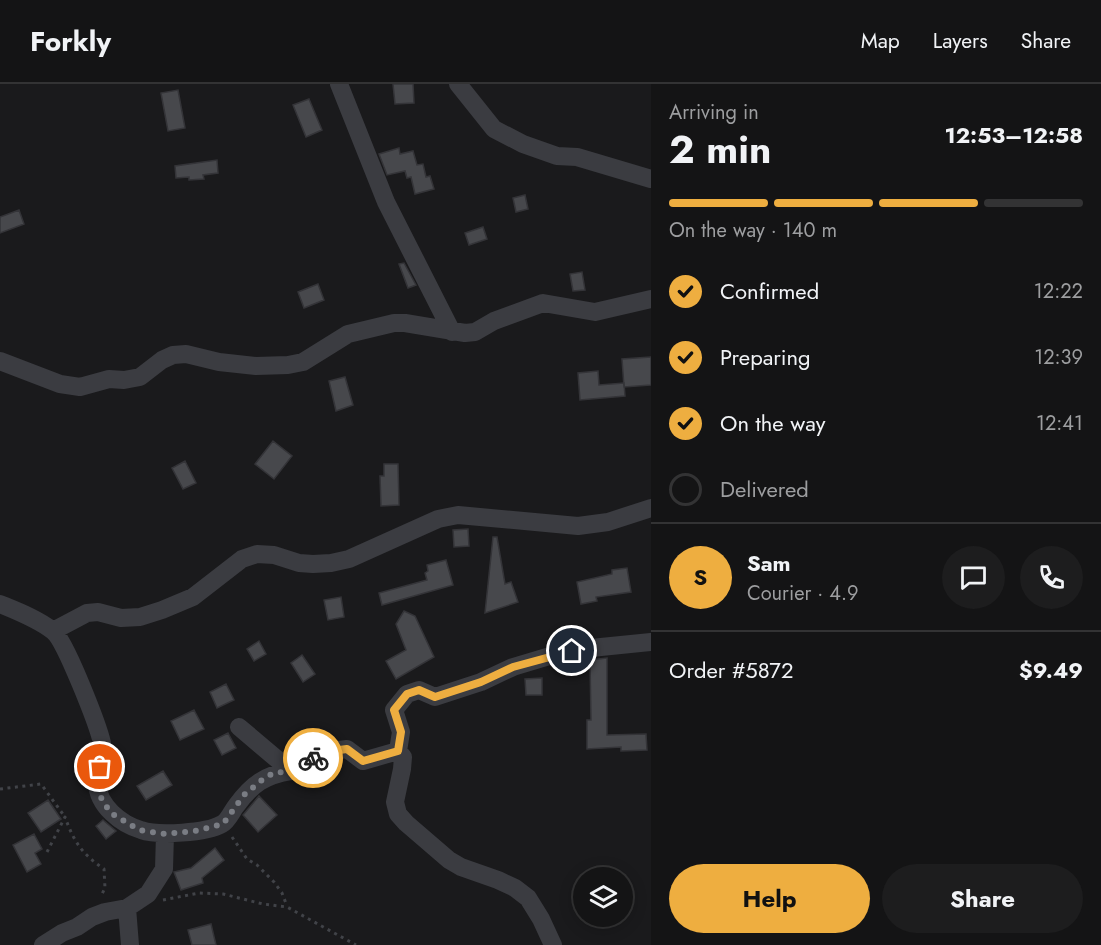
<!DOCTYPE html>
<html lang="en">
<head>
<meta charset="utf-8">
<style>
  :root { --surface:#141415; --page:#1d1d1e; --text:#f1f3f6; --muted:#9d9ea0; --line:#333334; --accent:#eeae40 }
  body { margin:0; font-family:Jost,sans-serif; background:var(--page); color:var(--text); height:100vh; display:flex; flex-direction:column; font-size:22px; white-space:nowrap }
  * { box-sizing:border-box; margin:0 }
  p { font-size:20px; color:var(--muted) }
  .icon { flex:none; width:33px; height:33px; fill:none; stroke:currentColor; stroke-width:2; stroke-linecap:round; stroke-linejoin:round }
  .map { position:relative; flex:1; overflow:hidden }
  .details { display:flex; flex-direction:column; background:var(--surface); width:450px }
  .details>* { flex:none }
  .controls { position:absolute; left:573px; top:783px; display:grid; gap:12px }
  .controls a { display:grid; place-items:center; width:60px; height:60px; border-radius:50%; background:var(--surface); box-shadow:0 3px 15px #0003,0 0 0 2px var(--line); font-size:30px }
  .pin { position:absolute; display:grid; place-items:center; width:51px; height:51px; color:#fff; margin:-26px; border:3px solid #fff; border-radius:50%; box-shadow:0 2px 6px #0007 }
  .courier { position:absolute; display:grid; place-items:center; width:60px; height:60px; margin:-30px; border:4px solid #eeae40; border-radius:50%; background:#fff; color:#222; box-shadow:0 2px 8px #0007 }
  .overview em { font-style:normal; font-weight:700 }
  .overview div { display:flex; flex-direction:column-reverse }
  .overview { display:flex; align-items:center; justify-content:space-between; height:102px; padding:0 18px }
  h1 { font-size:39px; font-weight:700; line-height:45px }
  .bar { display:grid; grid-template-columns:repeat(4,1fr); gap:9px 6px; align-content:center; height:72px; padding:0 18px }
  .bar i { height:8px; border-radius:4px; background:var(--line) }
  .bar .on { background:var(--accent) }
  .bar p { grid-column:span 4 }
  .line { display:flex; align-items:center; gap:15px; padding:0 18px; border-top:2px solid var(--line) }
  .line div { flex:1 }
  .round { display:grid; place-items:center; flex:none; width:63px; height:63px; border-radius:32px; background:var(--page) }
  ol { padding:0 18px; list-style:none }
  li { display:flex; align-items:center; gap:18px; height:66px }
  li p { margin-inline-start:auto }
  li .icon { padding:6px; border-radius:50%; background:var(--accent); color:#111; stroke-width:4 }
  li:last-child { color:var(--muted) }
  li i { width:33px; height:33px; border:3px solid var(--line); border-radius:50% }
  .cta { display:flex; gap:12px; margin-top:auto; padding:12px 18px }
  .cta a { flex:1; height:69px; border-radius:36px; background:var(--accent); color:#111; font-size:24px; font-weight:700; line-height:69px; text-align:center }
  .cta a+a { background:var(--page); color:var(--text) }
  header { display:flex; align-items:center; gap:36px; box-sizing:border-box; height:84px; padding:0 30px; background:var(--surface); border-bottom:2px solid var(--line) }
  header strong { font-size:28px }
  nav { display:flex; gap:33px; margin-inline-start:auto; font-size:21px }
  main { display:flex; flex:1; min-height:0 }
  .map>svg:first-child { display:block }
  .building { fill:#47484c; stroke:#343438; stroke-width:1.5 }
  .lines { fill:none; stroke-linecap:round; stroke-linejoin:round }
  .path { stroke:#414348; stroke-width:3; stroke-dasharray:3 4.5; stroke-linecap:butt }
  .minor { stroke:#3b3c41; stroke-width:18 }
  .done { stroke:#7a7d84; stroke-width:6; stroke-dasharray:0 10.8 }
  .route { stroke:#eeae40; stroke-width:8 }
</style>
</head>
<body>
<header>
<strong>Forkly</strong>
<nav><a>Map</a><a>Layers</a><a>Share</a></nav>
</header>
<main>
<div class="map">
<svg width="651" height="861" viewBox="0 0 651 861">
  <rect width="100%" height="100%" fill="#1a1a1c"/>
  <path class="building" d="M393,0h20l1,19 -19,1z
    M178,6l7,38 -17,3 -7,-38z
    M309,15l13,31 -16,7 -13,-32z
    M399,64l1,6 13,-3 4,14 6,-1 3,13 4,-1 4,13 -19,5 -4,-17 -4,1 -2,-7 -18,4 -8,-21z
    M217,76l1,13 -15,2 1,4 -15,1v-3l-13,1 -1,-12z
    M525,111l3,14 -12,3 -3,-14z
    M19,126l5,14 -24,9v-16z
    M483,143l4,12 -18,6 -4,-12z
    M404,179l12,22 -8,3 -9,-24z
    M582,188l3,18 -12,1 -3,-17z
    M318,200l6,16 -20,8 -6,-16z
    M651,273v28l-27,2 -2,-28z
    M598,287l1,14 25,-2 1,13 -45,4 -2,-27z
    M345,293l8,28 -17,6 -7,-30z
    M273,357l19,15 -18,23 -19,-15z
    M185,377l11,22 -13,6 -11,-21z
    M384,380h14l1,41 -18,1 -1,-30h4z
    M468,445l1,17 -15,1 -1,-17z
    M493,453h4l8,47 6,-2 7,20 -33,11z
    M446,476l7,25 -71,20 -3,-12 48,-13 -2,-7 3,-2 -1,-6z
    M627,484l4,24 -35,5 1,4 -16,3 -4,-22 35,-8v-4z
    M341,513l3,20 -16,3 -4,-20z
    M404,527l11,5 19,41 -38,22 -10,-18 20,-11 -10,-26z
    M259,557l7,13 -12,7 -7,-12z
    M302,571l13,19 -12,8 -12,-19z
    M607,574v77l39,-1 1,16 -26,1v-4l-34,2v-29h4l-1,-60z
    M542,594v17h-16l-1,-16z
    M226,600l8,16 -17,8 -7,-16z
    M194,626l10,19 -24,11 -9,-19z
    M228,649l8,15 -14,7 -8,-15z
    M163,687l9,14 -26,15 -9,-14z
    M259,712l18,19 -19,17 -15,-17z
    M48,716l13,19 -20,13 -13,-19z
    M103,736l13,11 -10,8 -10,-13z
    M34,750l8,15 -7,4 6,11 -14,8 -14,-27z
    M215,764l9,12 -22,18 1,5 -22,7 -7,-18 17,-4z
    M211,840l5,21h-24l-4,-15z"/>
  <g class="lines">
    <path class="path" d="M0,705l41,-5 24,33
      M232,753l15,22 10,6 17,17 8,11 5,13
      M47,768l18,-35c9,25 17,37 39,52l1,19 -4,8
      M163,816l36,-7 24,1 40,10 24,3 69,38"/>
    <path class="minor" d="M339,0l47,118 66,130
      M458,0l36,45 29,15 34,12 20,1 74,22
      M0,277l60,23 20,3 29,-8 15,1 16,-3 22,-17 11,-5 13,-1 33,8 37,4 32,-1 15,-3 45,-28 46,-11h11l60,10 10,-1 19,-11 49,-18 52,9 56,-13
      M0,520c17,7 38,15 53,27 12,9 45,94 49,112 3,14 -7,27 -5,40 1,23 24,41 44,47 17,6 66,3 81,-6 6,-3 10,-13 14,-18 16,-22 29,-31 55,-35
      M53,547l34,-18 11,-1 23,6 19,-1 22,-7 31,-13 49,-38 15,-5 17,1 25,8 14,1 18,-1 18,-4 89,-40 20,-4 120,11 30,-4 43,-14
      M239,643l52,44 33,-19 23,-3 16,12 35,-10 5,6 -1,12 -7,33 3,12 8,9 43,37 12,7 37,13 17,8 13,10 13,21 12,26
      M398,667l3,-19 -7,-22 13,-16 12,-4 16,7 46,-15 32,-15 40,-12 38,-7 60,-6
      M127,824l3,37
      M43,861l19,-12 15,-6 15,-10 13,-5 22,-4 21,-14 16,-25 1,-35"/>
  </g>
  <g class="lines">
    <path class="done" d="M100,683l-4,16 6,17 9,13 28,17 26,4 30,-3 28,-7 21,-29 18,-15 11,-7 18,-2 22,-13"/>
    <path class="route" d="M313,674l11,-6 23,-3 16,12 35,-10 3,-19 -7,-22 13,-16 12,-4 16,7 46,-15 32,-15 59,-16"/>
  </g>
</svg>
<div class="controls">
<a><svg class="icon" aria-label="layers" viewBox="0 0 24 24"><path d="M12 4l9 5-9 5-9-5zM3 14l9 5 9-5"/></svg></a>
</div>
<div class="pin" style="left:100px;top:683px;background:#ea580c"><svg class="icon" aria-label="bag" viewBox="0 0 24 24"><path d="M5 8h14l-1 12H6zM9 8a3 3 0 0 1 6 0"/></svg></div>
<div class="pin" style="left:572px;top:567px;background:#1f2937"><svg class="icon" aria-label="home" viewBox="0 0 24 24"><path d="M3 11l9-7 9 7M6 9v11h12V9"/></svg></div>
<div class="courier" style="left:313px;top:674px"><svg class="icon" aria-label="bike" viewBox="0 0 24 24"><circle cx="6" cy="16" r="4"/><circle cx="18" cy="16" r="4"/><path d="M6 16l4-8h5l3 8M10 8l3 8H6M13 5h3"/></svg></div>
</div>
<section class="details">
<div class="overview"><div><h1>2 min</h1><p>Arriving in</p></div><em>12:53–12:58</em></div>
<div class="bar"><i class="on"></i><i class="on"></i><i class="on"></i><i></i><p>On the way · 140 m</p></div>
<ol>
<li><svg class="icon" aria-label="check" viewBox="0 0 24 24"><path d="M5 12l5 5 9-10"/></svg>Confirmed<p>12:22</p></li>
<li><svg class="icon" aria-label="check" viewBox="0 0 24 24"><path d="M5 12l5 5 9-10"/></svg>Preparing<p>12:39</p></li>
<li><svg class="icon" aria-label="check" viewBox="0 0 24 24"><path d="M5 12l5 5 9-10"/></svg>On the way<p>12:41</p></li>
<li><i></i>Delivered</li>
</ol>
<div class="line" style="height:108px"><b class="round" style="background:var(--accent);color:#111">S</b><div><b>Sam</b><p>Courier · 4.9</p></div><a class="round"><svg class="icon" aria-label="chat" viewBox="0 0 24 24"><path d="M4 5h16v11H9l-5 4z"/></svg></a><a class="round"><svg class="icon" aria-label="phone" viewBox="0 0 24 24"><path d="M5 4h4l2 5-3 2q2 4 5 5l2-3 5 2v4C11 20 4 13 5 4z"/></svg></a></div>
<div class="line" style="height:78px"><div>Order #5872</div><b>$9.49</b></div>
<div class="cta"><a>Help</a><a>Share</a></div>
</section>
</main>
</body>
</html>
